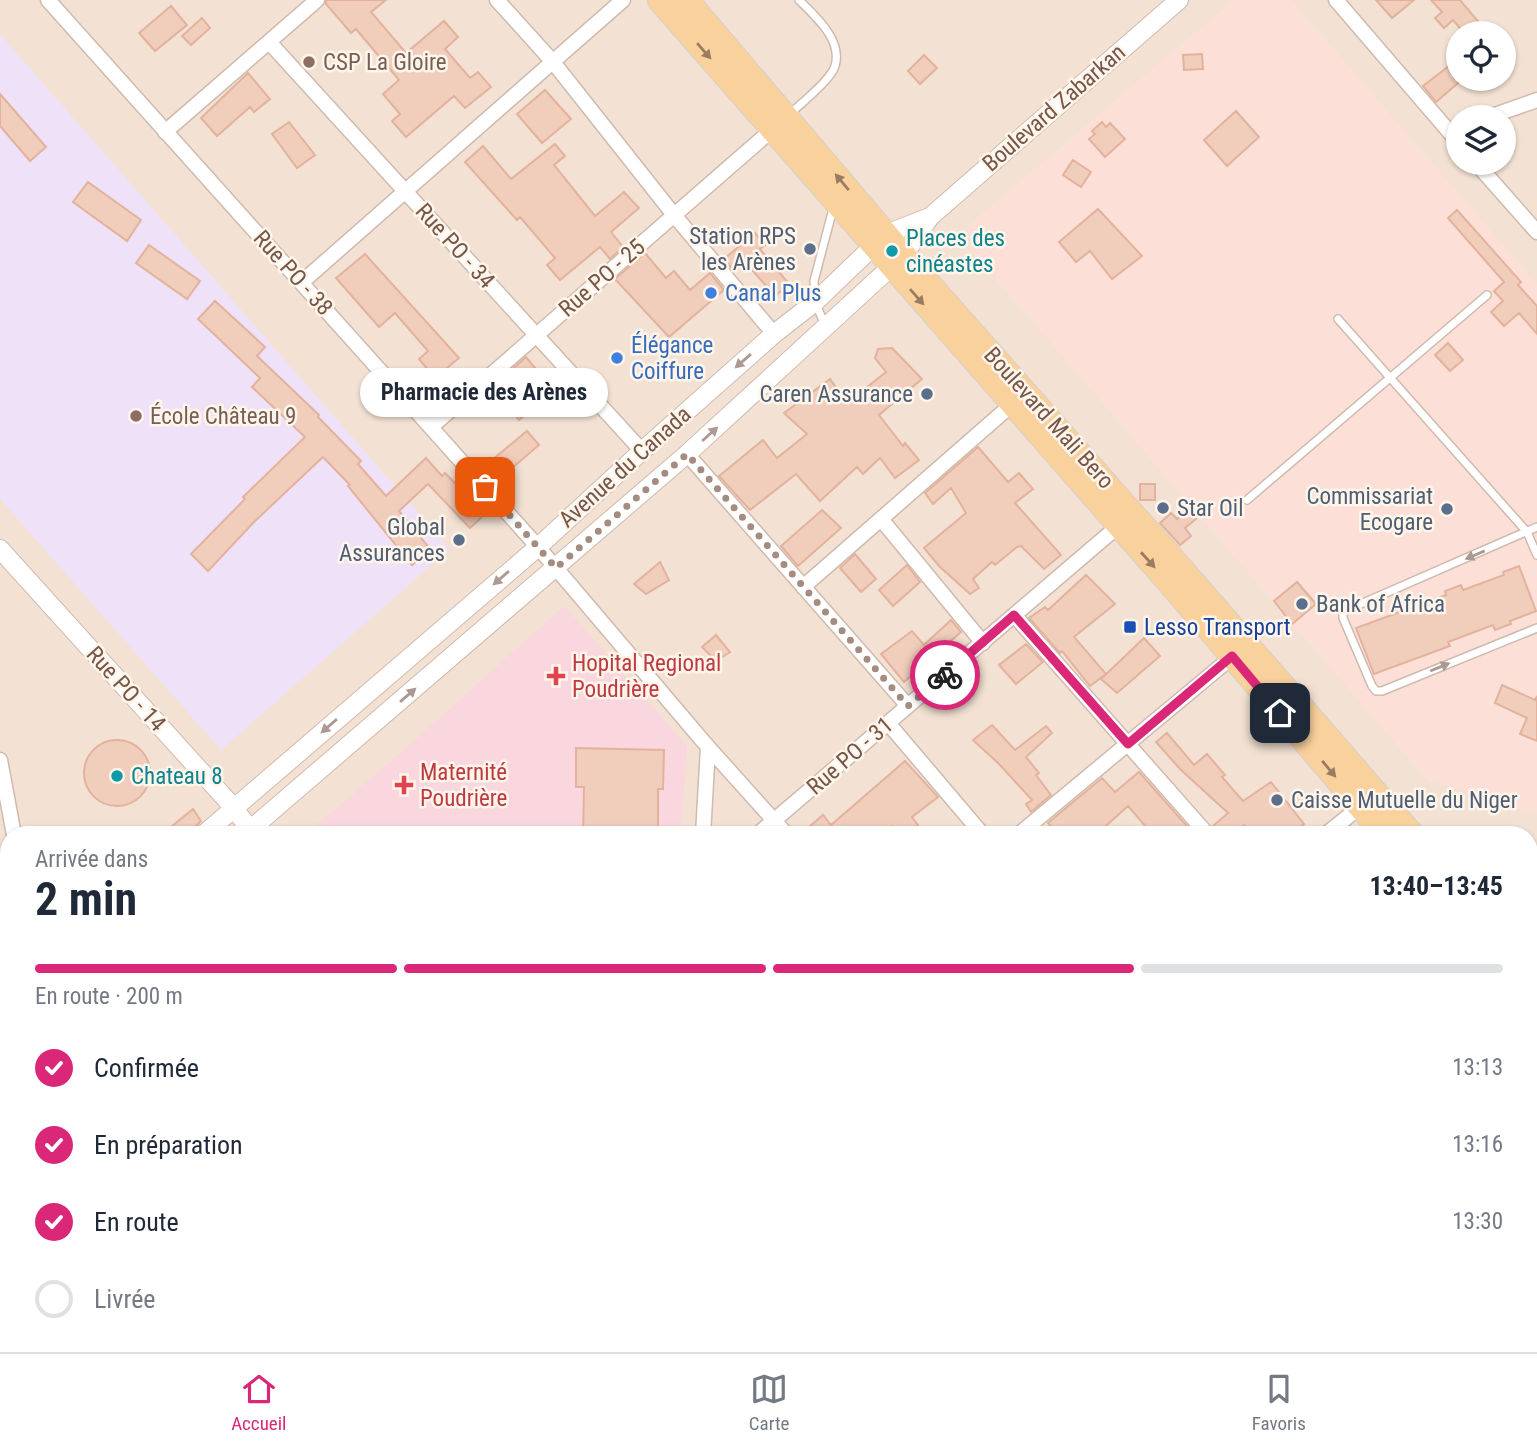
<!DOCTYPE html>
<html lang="fr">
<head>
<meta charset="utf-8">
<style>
  :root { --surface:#fff; --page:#f6f6f7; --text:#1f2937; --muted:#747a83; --line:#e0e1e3; --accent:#db2777 }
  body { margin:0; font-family:"Roboto Condensed",sans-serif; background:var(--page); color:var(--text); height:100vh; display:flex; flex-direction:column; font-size:26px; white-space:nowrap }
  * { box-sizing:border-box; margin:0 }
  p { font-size:23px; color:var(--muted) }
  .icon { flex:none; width:38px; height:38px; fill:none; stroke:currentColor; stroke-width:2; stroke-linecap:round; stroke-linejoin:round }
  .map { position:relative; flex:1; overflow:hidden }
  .sheet { position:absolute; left:0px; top:826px; width:1538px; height:527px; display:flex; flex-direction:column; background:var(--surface); border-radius:28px 28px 0 0; box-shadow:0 2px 5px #0004 }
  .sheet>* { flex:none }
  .controls { position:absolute; left:1446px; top:21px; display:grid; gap:14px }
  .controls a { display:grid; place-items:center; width:70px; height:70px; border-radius:50%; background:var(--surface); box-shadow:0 2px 5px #0004; font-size:35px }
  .pin { position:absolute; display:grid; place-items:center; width:60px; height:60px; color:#fff; margin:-30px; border-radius:14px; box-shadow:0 4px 10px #0006 }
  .courier { position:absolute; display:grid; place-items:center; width:70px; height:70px; margin:-35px; border:5px solid #db2777; border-radius:50%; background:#fff; color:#222; box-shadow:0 2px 9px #0007 }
  .bubble { position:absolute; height:49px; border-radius:24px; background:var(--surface); box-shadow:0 2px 5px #0004; font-size:23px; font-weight:700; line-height:49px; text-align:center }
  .headline em { font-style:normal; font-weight:700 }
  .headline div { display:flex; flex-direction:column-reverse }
  .headline { display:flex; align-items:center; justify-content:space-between; height:119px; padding:0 35px }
  h1 { font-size:46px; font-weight:700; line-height:52px }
  .bar { display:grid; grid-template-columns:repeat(4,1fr); gap:10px 7px; align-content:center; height:84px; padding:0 35px }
  .bar i { height:9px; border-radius:5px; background:var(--line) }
  .bar .current { background:var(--accent) }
  .bar p { grid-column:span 4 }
  ol { padding:0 35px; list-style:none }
  li { display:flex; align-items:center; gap:21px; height:77px }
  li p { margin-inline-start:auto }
  li .icon { padding:7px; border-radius:50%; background:var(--accent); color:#fff; stroke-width:4 }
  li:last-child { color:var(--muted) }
  li i { width:38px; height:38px; border:4px solid var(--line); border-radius:50% }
  .tab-bar { display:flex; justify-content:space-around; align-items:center; height:98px; border-top:2px solid var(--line); background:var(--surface); font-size:19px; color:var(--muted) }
  .tab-bar a { display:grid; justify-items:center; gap:4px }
  .tab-bar .current { color:var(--accent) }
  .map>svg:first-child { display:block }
  .residential { fill:#f3e2d3; fill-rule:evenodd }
  .commercial { fill:#fce0d8 }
  .education { fill:#eee1f8 }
  .medical { fill:#fad7de }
  .building { fill:#f1cdbc; stroke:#e3b29d; stroke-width:2 }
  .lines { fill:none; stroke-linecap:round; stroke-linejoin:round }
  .service-casing { stroke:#cfbaae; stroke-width:10 }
  .minor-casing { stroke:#cfbaae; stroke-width:17 }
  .tertiary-casing { stroke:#cfbaae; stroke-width:20 }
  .primary-casing { stroke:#d8d0cc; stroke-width:25 }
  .service { stroke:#fff; stroke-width:7 }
  .minor { stroke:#fff; stroke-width:14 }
  .tertiary { stroke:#fff; stroke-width:18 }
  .primary { stroke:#f9d19d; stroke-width:23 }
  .oneway { fill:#9c7b63 }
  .oneway2 { fill:#ac9a92 }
  .done { stroke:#a48c80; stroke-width:7; stroke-dasharray:0 12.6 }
  .route { stroke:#db2777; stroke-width:9 }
  .education-dot { fill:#8d6e63; stroke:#fff5ea; stroke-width:2.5 }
  .service-dot { fill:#5c6f8a; stroke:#fff5ea; stroke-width:2.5 }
  .culture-dot { fill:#0f9aa8; stroke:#fff5ea; stroke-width:2.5 }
  .shop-dot { fill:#3f7fe0; stroke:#fff5ea; stroke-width:2.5 }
  .transit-dot { fill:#1a4fb4; stroke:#fff5ea; stroke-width:2.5 }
  .health-dot { fill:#e0444e; stroke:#fff5ea; stroke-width:2.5 }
  .labels { text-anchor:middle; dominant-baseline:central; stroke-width:5; stroke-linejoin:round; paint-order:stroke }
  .education-label { font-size:23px; fill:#785e54; stroke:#fff5ea; text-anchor:start }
  .street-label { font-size:23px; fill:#74564a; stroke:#fff5ea }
  .service-label { font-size:23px; fill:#4e5e75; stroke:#fff5ea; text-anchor:end }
  .culture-label { font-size:23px; fill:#0d838f; stroke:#fff5ea; text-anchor:start }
  .shop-label { font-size:23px; fill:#366cbe; stroke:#fff5ea; text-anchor:start }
  .transit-label { font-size:23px; fill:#164399; stroke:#fff5ea; text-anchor:start }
  .health-label { font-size:23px; fill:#be3a42; stroke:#fff5ea; text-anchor:start }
</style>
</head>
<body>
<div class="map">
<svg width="1537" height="1352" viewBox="0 0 1537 1352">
  <rect width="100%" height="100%" fill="#fcf1e4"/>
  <path class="residential" d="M0,0h1537v1352h-1537zM1458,33h45v46h-45zM1458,117h45v46h-45zM9,835h1521v509h-1521z"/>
  <path class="commercial" d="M1234,0h57l246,284v531l-110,-35 -456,-530 -3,-24z"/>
  <path class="education" d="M0,34l450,515 -229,201 -221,-251z"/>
  <path class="medical" d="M564,606l123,140 -6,89h-376l100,-86z"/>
  <path class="building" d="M326,0h60l-15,12 35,41 38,-32 14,16 -13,12 25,29 8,-6 13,15 -26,21 -11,-12 -48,41 -14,-16 8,-7 -17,-20 16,-14 -43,-51 -5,4 -25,-29z
    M1376,0h38l-22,18z
    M1431,0h29l28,33h-24l-11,-13 -9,8 -9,-10 7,-6z
    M171,6l16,19 -32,26 -16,-18z
    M202,18l8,10 -19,17 -9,-9z
    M1202,54l1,15 -19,1 -1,-15z
    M924,55l13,13 -17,16 -12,-13z
    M1458,59v24l-22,19 -13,-16z
    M248,73l22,26 -16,13 -4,-5 -33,29 -16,-18z
    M545,90l26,29 -29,24 -25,-29z
    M0,94l46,53 -16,14 -30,-35z
    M1236,111l23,26 -32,29 -23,-26z
    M289,122l26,33 -18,13 -25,-34z
    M1102,122l4,5 4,-4 15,16 -20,18 -16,-18 6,-5 -3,-3z
    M555,144l10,12 -11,9 41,51 29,-24 15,16 -28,24 12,15 -13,12 -10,-12 -40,33 -13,-15 8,-7 -35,-41 -3,3 -52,-58 18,-16 28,33z
    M1073,160l18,12 -10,15 -18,-12z
    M88,182l53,38 -14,21 -54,-39z
    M1098,209l44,47 -30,23 -22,-28 -14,11 -17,-20z
    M1457,210l64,72 -3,3 19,21v28l-18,-21 -15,13 -13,-14 12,-11 -9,-10 10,-9 -56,-64z
    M755,233l10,12 -5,4 29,35 -14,12 -30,-34 -11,9 -10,-12z
    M149,245l51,36 -13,18 -51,-36z
    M645,253l21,25 8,-7 16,19 20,-17 14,17 -55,47 -54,-58z
    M365,254l94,104 -24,20 -16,-19 9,-8 -33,-38 -16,14 -43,-49z
    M215,301l50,46 -8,9 62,59 -1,2 43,44 -3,3 28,32 40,-38 16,18 3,-3 40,41 -15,14 -42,-44 -29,27 32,39 -19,15 -64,-79 2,-1 -27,-28 -69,65 -46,49 -17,-17 54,-55 -2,-2 62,-60 -53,-50 8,-9 -62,-59z
    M1448,343l15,17 -13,11 -15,-16z
    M892,348l30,31 -43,36 24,31 2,-3 14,17 -24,18 -15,-20 -17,16 -6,-7 -37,34 -24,-27 -46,36 -31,-34 44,-36 14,18 30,-24 -23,-21 46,-34 17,24 39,-31 -11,-14 3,-9z
    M526,357l14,17 -6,4 14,17 -29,25 -12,-14 15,-13 -16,-18z
    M527,431l12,14 -35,30 -12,-15z
    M978,447l30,35 11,-9 14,16 -18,14 46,52 -17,14 -23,-23 -4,1 -22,18 -3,-3 -19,17 6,9 -9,6 -31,-28 -15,-18 42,-35 -15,-25 -18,16 -8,-11z
    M1140,484h15v16h-15z
    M1187,509l9,10 -11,9 6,8 -11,9 -20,-22 11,-10 6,6z
    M822,510l19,18 -43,38 -17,-20z
    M855,554l21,25 -15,13 -21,-24z
    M660,562l9,18 -23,14 -12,-10z
    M907,565l13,17 -27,24 -14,-16z
    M1519,566l17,45 -26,10 1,3 -16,6 -2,-5 -45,17 2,4 -76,28 -18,-46 90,-33 -1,-4 16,-6 2,5 41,-15 -1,-3z
    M1086,575l29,29 -41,33 32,37 -16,12 -28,-35 -2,2 -31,-35 16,-11 3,3z
    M1297,582l19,22 -24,20 -18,-23z
    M951,620l10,12 -57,50 -23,-28 31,-23 12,14z
    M716,635l14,17 -14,9 -14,-14z
    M1144,638l16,18 -43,37 -16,-14z
    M1026,644l17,18 -27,22 -17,-19z
    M1502,685l33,15 2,-4v45l-17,-7 7,-16 -32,-15z
    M992,725l23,25 31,-24 6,7 -26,24 13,16 -3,2 15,20 -20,17 -5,-8 6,-4 -33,-36 -26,-24z
    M1167,733l27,32 13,-11 18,21 -3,2 21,24 28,-19 33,42 -14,11h-36l-10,-10 -12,10h-15l-4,-9 15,-13 -48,-44 -24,-27z
    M84 773a33 33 0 1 1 66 0a33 33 0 1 1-66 0Z
    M576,748l88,2 -1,39h-5v46h-75l1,-48h-8z
    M905,761l33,36 -26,20 6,8 -12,10 -14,-9 -10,9h-67l-6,-8 14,-12 8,10z
    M1139,772l56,63h-42l-25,-29 -32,29h-38l-10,-12 54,-45 13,14z
    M193,809l8,12 -5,5 -12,9h-23z"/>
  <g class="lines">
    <g class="service-casing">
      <path id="service" d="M789,115c11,-11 42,-35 46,-49 8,-26 -20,-50 -36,-66
        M1338,319l189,213 10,23
        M825,325l-10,-23 -1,-21 20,-76
        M1247,500l240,-205
        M1537,527l-190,83 -4,3v5l29,68 4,5h6l155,-63"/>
    </g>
    <g class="minor-casing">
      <path id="minor" d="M48,0l490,547 170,200 79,88
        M497,0l56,62 121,153 100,119
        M1336,0l122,142
        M269,42l373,409
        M1489,117l48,-17
        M165,132l152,-132
        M1476,163l61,69
        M302,282l321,-282
        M431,427l342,-298
        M687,454l221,252
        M881,519l102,124
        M803,587l214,-187
        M1014,615l194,220
        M888,723l95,112
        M0,760l14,75
        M703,835l5,-88
        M757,835l366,-313
        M1018,835l220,-183
        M1325,835l40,-32
        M0,980l9,-2
        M0,1248l9,10
        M1530,1289l7,-6
        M84,1344l7,8
        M743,1344l7,8
        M1228,1344l7,8
        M1329,1344l8,8
        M447,1352l11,-8
        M709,1352l10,-8
        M807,1352l9,-8
        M1075,1352l8,-8
        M1453,1352l10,-8"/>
    </g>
    <g class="tertiary-casing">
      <path id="tertiary" d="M0,549l234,259 16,22
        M203,835l335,-288 104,-96 132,-117 41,-32 71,-68 44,-17
        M244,835l443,-381 217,-199 26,-38 249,-217
        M0,1008l9,-8
        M0,1044l9,-7
        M355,1344l7,8"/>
    </g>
    <g class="primary-casing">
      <path id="primary" d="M659,0l516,590 209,245
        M687,0l217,255 286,323 223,257
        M1530,966l7,9
        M1530,1008l7,9
        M1530,1133l7,-8
        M1530,1161l7,-6
        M1293,1352l9,-8"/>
    </g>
    <use href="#service" class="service"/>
    <use href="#minor" class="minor"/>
    <use href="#tertiary" class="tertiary"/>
    <use href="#primary" class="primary"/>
  </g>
  <defs><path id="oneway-solid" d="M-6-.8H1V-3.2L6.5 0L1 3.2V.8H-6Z" transform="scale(1.75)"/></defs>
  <g class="oneway">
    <use href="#oneway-solid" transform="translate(704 51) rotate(49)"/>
    <use href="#oneway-solid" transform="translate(842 182) rotate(-130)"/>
    <use href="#oneway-solid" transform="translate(917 297) rotate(49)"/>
    <use href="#oneway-solid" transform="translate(1148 560) rotate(48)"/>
    <use href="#oneway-solid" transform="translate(1329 769) rotate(50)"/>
  </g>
  <g class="oneway2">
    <use href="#oneway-solid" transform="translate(743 361) rotate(139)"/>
    <use href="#oneway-solid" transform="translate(710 434) rotate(-42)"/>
    <use href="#oneway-solid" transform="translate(1475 555) rotate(157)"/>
    <use href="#oneway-solid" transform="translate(501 578) rotate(139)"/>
    <use href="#oneway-solid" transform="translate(1440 667) rotate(-22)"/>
    <use href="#oneway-solid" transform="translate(408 695) rotate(-41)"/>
    <use href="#oneway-solid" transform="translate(329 726) rotate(139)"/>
  </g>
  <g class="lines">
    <path class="done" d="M485,487l71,81 131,-114 221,252 37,-31"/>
    <path class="route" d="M945,675l69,-60 114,129 104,-88 48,57"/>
  </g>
  <g class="education-dot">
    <circle cx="309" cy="62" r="7"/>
    <circle cx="136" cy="416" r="7"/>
  </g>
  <g class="service-dot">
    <circle cx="810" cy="249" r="7"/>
    <circle cx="927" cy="394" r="7"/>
    <circle cx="1163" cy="508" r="7"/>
    <circle cx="1447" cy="509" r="7"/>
    <circle cx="459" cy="540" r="7"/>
    <circle cx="1302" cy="604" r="7"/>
    <circle cx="1277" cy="800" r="7"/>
  </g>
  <g class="culture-dot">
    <circle cx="892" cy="251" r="7"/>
    <circle cx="117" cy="776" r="7"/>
  </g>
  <g class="shop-dot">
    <circle cx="711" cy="293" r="7"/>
    <circle cx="617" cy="358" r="7"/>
  </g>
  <rect class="transit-dot" x="1123" y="620" width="14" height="14" rx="3.5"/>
  <g class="health-dot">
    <path d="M552.5 665.5h7v7h7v7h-7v7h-7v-7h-7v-7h7z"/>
    <path d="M400.5 774.5h7v7h7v7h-7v7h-7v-7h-7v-7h7z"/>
  </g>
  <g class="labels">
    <g class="education-label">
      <text x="323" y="62">CSP La Gloire</text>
      <text x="150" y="416">École Château 9</text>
    </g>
    <g class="street-label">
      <text transform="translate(1054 108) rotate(-41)">Boulevard Zabarkan</text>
      <text transform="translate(455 246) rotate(48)">Rue PO - 34</text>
      <text transform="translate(293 273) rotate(48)">Rue PO - 38</text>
      <text transform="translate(602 278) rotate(-41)">Rue PO - 25</text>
      <text transform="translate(1049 418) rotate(48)">Boulevard Mali Bero</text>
      <text transform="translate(625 467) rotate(-42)">Avenue du Canada</text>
      <text transform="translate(126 689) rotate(48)">Rue PO - 14</text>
      <text transform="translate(850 756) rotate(-41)">Rue PO - 31</text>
    </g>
    <g class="service-label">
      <text x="796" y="236">Station RPS<tspan x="796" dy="26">les Arènes</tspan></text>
      <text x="913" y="394">Caren Assurance</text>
      <text x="1433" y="496">Commissariat<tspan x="1433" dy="26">Ecogare</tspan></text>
      <text x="1177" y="508" text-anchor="start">Star Oil</text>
      <text x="445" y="527">Global<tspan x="445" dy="26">Assurances</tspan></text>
      <text x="1316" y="604" text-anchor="start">Bank of Africa</text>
      <text x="1291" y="800" text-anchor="start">Caisse Mutuelle du Niger</text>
    </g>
    <g class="culture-label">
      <text x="906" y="238">Places des<tspan x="906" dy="26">cinéastes</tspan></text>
      <text x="131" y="776">Chateau 8</text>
    </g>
    <g class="shop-label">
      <text x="725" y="293">Canal Plus</text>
      <text x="631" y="345">Élégance<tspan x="631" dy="26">Coiffure</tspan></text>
    </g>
    <g class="transit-label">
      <text x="1144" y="627">Lesso Transport</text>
    </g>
    <g class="health-label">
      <text x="572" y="663">Hopital Regional<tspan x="572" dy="26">Poudrière</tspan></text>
      <text x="420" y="772">Maternité<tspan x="420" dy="26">Poudrière</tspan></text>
    </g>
  </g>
</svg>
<div class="controls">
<a><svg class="icon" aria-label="locate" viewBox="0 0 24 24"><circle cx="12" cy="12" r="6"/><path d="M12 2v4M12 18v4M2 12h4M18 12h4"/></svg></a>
<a><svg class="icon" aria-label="layers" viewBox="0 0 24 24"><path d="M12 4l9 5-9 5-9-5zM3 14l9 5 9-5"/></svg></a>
</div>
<div class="pin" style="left:485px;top:487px;background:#ea580c"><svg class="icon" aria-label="bag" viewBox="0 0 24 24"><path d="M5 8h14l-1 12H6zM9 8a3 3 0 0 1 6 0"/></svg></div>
<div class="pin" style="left:1280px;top:713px;background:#1f2937"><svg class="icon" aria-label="home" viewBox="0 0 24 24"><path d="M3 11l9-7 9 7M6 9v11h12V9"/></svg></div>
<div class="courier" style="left:945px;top:675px"><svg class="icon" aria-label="bike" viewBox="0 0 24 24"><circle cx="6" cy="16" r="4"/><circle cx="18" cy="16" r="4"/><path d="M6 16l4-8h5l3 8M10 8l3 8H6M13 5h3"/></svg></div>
<div class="bubble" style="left:360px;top:368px;width:248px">Pharmacie des Arènes</div>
<section class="sheet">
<div class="headline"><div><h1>2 min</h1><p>Arrivée dans</p></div><em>13:40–13:45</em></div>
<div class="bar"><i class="current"></i><i class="current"></i><i class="current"></i><i></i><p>En route · 200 m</p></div>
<ol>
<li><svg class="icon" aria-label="check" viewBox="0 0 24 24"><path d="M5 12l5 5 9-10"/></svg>Confirmée<p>13:13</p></li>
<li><svg class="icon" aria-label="check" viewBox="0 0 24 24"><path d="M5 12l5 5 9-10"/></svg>En préparation<p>13:16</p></li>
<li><svg class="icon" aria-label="check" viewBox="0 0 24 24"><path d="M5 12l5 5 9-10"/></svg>En route<p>13:30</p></li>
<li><i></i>Livrée</li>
</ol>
</section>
</div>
<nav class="tab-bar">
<a class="current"><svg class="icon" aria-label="home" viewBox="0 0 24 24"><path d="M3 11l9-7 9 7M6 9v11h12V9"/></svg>Accueil</a>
<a><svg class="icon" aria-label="map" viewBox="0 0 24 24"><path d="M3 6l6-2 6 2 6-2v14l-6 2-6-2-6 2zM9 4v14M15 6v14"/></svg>Carte</a>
<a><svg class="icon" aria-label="saved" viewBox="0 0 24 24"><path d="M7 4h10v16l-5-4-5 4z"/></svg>Favoris</a>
</nav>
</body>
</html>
